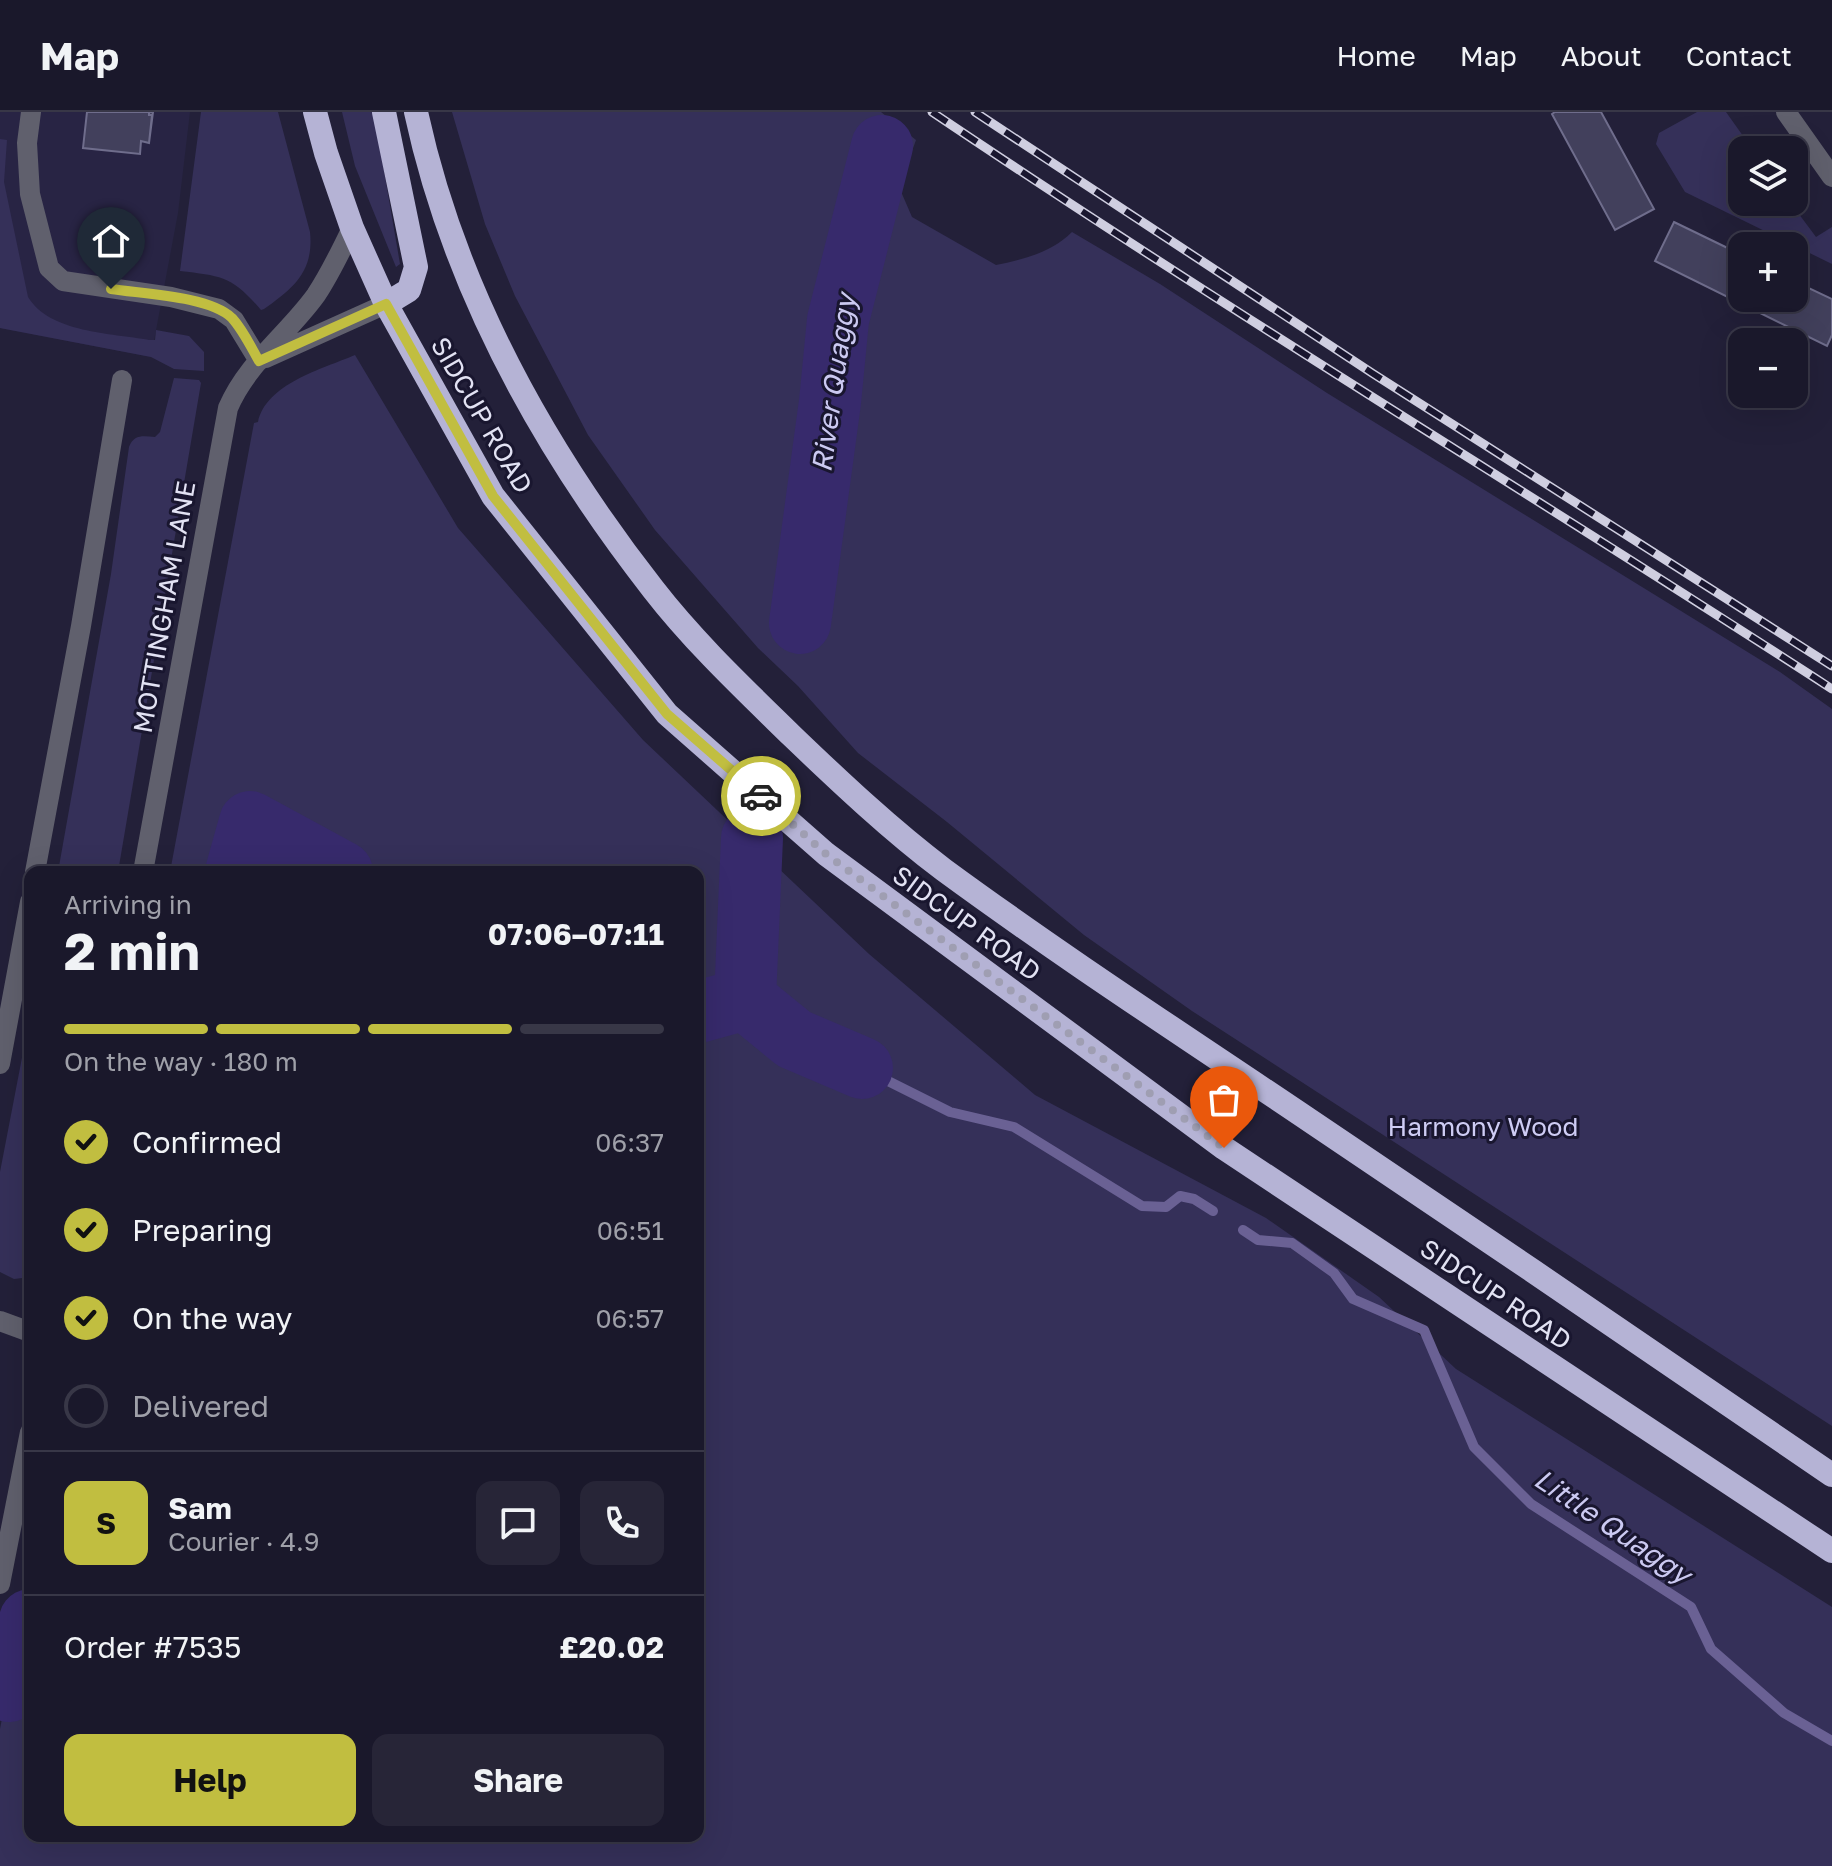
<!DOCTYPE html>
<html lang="en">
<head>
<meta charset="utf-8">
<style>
  :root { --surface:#1a182b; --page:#272537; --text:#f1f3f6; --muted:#9fa0a9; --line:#383747; --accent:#c1be40 }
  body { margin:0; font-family:"Golos Text",sans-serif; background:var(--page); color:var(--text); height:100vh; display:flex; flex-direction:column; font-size:30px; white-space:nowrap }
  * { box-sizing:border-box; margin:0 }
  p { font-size:26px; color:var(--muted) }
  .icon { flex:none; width:44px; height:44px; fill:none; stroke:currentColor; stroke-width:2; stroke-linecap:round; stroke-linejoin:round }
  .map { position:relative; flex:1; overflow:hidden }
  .details { position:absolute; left:24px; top:754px; width:680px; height:976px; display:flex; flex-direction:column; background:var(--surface); border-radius:16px; box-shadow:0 8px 32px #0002,0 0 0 2px var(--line) }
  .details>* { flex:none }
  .buttons { position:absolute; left:1728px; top:24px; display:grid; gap:16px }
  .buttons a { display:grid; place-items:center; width:80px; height:80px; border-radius:16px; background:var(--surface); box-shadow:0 8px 32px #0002,0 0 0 2px var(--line); font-size:40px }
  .pin { position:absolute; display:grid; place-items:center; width:68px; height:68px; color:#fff; margin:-82px -34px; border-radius:50% 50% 50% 0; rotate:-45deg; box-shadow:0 0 8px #0007 }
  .pin .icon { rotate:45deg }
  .courier { position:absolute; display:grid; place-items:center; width:80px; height:80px; margin:-40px; border:6px solid #c1be40; border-radius:50%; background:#fff; color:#222; box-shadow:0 2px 10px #0007 }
  .headline em { font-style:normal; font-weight:700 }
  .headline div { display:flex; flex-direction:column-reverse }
  .headline { display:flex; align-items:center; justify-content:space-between; height:136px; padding:0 40px }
  h1 { font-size:52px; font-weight:700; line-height:60px }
  .bar { display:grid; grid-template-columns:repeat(4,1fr); gap:12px 8px; align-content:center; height:96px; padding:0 40px }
  .bar i { height:10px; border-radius:6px; background:var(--line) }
  .bar .current { background:var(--accent) }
  .bar p { grid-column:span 4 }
  .line { display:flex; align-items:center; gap:20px; padding:0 40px; border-top:2px solid var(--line) }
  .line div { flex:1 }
  .round { display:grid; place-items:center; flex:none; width:84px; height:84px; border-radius:16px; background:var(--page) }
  ol { padding:0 40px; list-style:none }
  li { display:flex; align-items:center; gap:24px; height:88px }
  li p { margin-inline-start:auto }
  li .icon { padding:8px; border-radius:50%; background:var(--accent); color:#111; stroke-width:4 }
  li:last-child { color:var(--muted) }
  li i { width:44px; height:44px; border:4px solid var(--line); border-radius:50% }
  .button { display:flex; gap:16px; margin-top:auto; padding:16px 40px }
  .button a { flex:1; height:92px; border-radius:16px; background:var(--accent); color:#111; font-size:32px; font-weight:700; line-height:92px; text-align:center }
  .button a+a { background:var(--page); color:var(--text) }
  header { display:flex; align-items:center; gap:48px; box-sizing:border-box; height:112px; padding:0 40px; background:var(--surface); border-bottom:2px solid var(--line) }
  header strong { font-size:38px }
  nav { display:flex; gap:44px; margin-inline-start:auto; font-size:28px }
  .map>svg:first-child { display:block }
  .built { fill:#282444 }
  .green { fill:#353059 }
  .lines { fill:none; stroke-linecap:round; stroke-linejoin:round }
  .stream { stroke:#6a6194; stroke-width:10 }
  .river { stroke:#372a6c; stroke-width:62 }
  .building { fill:#42405c; stroke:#6f6d8c; stroke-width:2 }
  .minor { stroke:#60606d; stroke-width:20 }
  .highway { stroke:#b5b3d5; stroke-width:24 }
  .rail-casing { stroke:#cfcee0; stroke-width:9 }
  .rail { stroke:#19162f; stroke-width:6; stroke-dasharray:18; stroke-linecap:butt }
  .done { stroke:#9f9eb2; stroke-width:8; stroke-dasharray:0 14.4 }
  .route { stroke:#c1be40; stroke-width:10 }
  .labels { text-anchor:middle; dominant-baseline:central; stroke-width:6; stroke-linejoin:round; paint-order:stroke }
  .street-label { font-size:26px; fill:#e2e2f3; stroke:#19162f }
  .park-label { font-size:26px; fill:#ceccf4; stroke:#19162f }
  .water-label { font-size:28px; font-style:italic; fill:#cbc9f1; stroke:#19162f }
</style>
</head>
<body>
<header>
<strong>Map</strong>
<nav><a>Home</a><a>Map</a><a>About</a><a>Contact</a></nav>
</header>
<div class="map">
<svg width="1832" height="1754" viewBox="0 0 1832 1754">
  <rect width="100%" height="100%" fill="#232039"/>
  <path class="built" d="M0,0h190l-12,101 -27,144 -151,-29z"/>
  <path class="green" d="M201,0h77l32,120c4,39 -16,56 -46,77l-3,1c-29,-34 -39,-34 -81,-39z
    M342,0h32l26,152 -4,3 -41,-101z
    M452,0h429l35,28 -17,47 13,30 84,48c28,-6 55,-12 76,-33l88,52 167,109 453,279 52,37v717l-640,-415 -108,-76 -137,-113 -89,-69 -60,-67 -40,-38 -103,-118 -67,-95 -73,-139 -30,-72z
    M1697,0h29l27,38h-11v52h48l26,35 16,-10v37l-147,-72 -29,-48 3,-11z
    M0,27l7,1 -3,42 24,115c22,36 83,36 121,43h6l1,-10 33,6 15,16v19l-30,-2 -23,-12 -151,-29z
    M355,243l103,173 185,212 226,214 166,141 231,123 113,79 77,72 376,238v259h-1832v-137l30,-161v268h668v-964h-528l84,-449 4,-1c8,-38 64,-53 97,-67z
    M174,266l25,2 2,3 -83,489h-60l53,-298 18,-127c5,-13 14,-11 26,-10l5,-5z
    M30,904v261l-16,2 -14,-7v-100z"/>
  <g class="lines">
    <path class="stream" d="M862,956l88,44 64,15 128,79 24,1 14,-11 14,3 19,12
      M1243,1118l15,10 34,3 42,30 19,26 71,31 50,117 57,57 160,103 20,42 73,64 48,28"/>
    <path class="river" d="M800,511l30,-221 8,-82 44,-174
      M236,760l14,-50 92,50
      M745,887l7,-161
      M745,887l49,40 68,29
      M698,900l47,-13
      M9,1579l21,-71"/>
  </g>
  <path class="building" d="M87,0h62v3h3l-3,28 -8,-2 -1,13 -57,-6z
    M87,0h66l-4,31 -8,-2 -1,13 -57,-6z
    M1555,0h46l53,97 -39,21 -63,-116z
    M1674,110l68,33v43h52v-17l38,18v36l-5,11 -172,-85z"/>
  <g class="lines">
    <path class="minor" d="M31,0l-4,31 3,51 19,74 14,13 108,16 48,12 15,11 25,41
      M1786,0l46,65
      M266,246l120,-54
      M35,760l46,-246 41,-246
      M143,760l85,-464c19,-45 60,-74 88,-113 14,-21 25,-44 36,-67
      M0,952l30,-162
      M0,1209l30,11
      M0,1472l30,-152"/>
    <path class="highway" d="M315,0l11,41 26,75 34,76 107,192 174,218 159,140 398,294 608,403
      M384,0l32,155 -7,23 -23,14
      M416,0c38,176 127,336 237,477 41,53 91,100 139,147 48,46 99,94 152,134 120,88 245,169 368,252 174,117 347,234 520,353"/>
    <g class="rail-casing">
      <path id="rail" d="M932,0c296,199 601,383 900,577
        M975,0l397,261 460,293"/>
    </g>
    <use href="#rail" class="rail"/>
  </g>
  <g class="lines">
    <path class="done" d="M761,684l65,58 398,294"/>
    <path class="route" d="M111,177c32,5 98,7 121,29 11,12 19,29 27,43l127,-57 107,192 174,218 94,82"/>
  </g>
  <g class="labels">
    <g class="street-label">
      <text transform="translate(482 303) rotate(60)">SIDCUP ROAD</text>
      <text transform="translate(164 495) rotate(-80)">MOTTINGHAM LANE</text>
      <text transform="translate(967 811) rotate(36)">SIDCUP ROAD</text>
      <text transform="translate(1496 1182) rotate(34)">SIDCUP ROAD</text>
    </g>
    <g class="park-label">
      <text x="1483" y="1014">Harmony Wood</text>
    </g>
    <g class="water-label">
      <text transform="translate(833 271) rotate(-82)">River Quaggy</text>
      <text transform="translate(1613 1414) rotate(34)">Little Quaggy</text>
    </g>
  </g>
</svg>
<div class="buttons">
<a><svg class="icon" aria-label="layers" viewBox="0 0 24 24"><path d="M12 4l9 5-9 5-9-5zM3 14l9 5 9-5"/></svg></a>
<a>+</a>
<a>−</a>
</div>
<div class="pin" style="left:1224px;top:1036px;background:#ea580c"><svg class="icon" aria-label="bag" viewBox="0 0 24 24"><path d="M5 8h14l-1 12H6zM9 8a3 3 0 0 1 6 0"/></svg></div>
<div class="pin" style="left:111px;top:177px;background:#1f2937"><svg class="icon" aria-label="home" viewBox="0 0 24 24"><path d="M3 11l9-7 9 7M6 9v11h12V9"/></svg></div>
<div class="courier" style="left:761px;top:684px"><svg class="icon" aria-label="car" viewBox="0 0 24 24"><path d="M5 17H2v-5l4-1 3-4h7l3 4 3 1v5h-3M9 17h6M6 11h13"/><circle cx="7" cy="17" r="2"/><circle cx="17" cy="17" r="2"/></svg></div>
<section class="details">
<div class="headline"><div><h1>2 min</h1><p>Arriving in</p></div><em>07:06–07:11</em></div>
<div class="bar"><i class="current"></i><i class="current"></i><i class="current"></i><i></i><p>On the way · 180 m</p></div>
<ol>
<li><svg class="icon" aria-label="check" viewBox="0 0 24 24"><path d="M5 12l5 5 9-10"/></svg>Confirmed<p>06:37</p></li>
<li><svg class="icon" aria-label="check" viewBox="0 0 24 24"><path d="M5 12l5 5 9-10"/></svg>Preparing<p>06:51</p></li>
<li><svg class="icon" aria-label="check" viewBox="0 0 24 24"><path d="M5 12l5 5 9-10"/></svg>On the way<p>06:57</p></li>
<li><i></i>Delivered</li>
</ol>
<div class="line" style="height:144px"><b class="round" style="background:var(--accent);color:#111">S</b><div><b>Sam</b><p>Courier · 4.9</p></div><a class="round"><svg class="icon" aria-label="chat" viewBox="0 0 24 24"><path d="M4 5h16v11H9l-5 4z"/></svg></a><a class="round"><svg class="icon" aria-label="phone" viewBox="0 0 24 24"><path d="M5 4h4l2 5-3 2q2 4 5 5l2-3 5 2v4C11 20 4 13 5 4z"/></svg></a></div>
<div class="line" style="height:104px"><div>Order #7535</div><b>£20.02</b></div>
<div class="button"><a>Help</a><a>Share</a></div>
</section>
</div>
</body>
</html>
